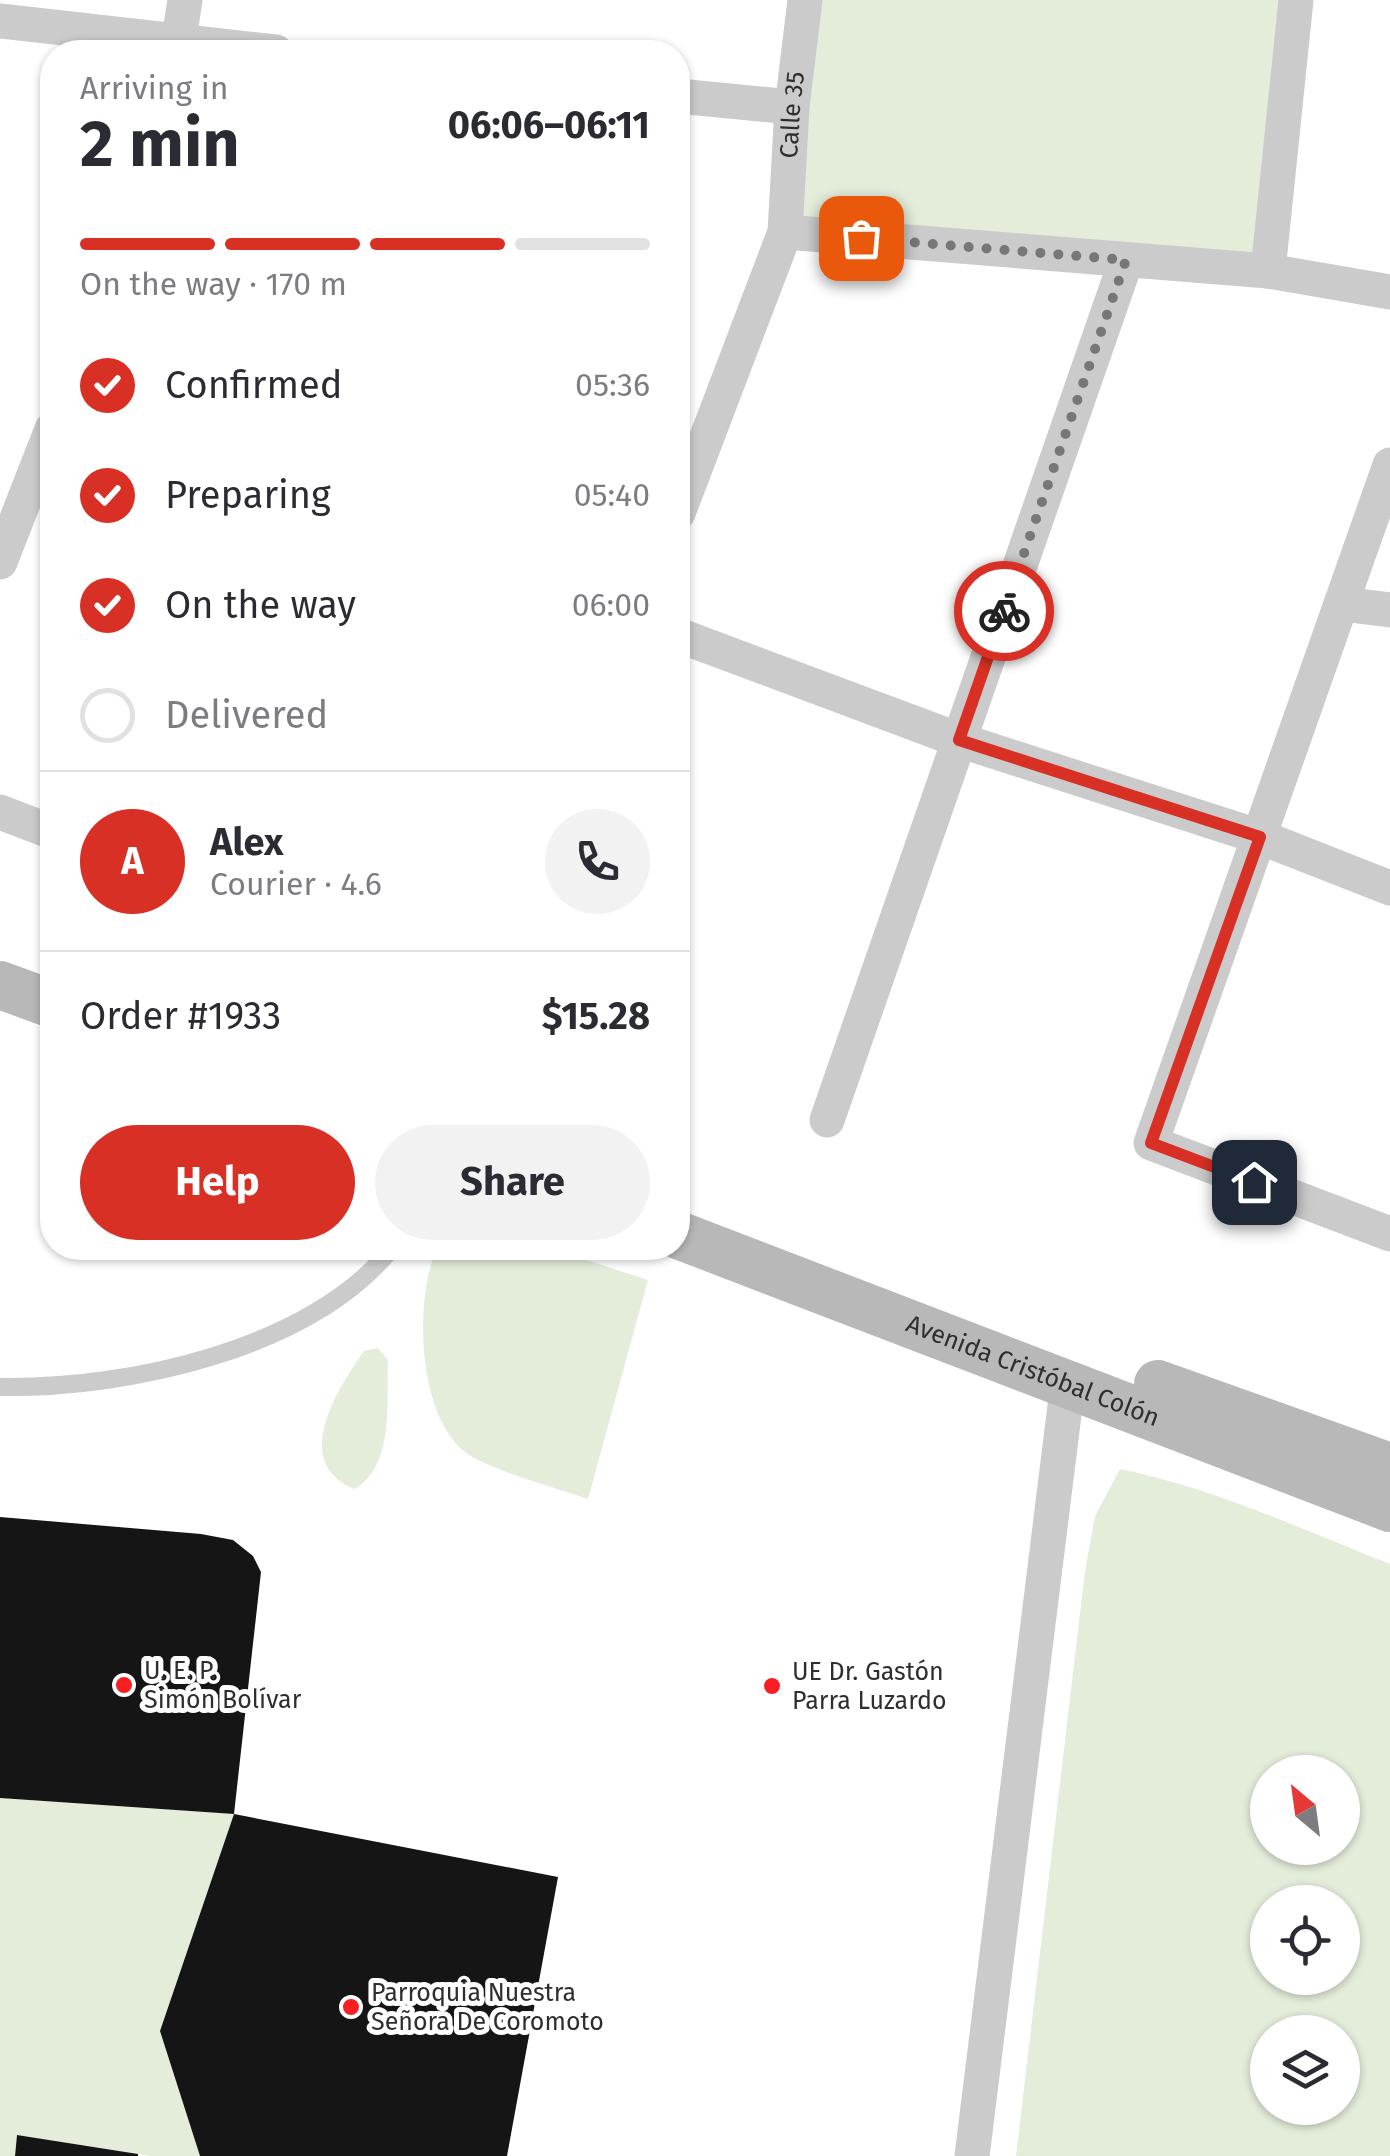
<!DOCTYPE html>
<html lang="en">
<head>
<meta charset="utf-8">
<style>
  :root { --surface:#fff; --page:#f2f2f3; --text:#2b2b33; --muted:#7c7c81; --line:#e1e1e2; --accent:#d93025 }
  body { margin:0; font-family:"Fira Sans",sans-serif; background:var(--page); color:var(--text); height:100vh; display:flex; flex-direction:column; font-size:38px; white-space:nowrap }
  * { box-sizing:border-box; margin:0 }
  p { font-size:32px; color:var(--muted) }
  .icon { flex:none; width:55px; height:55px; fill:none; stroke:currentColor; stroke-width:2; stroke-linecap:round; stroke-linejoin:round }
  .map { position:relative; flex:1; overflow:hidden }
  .panel { position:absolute; left:40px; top:40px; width:650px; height:1220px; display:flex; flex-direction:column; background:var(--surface); border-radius:40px; box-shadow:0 2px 8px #0004 }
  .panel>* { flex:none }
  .needle { width:65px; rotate:331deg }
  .buttons { position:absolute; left:1250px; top:1755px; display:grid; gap:20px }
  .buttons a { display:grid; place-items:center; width:110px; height:110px; border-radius:50%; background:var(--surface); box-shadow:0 2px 8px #0004; font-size:50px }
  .pin { position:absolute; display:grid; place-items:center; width:85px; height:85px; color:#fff; margin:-42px; border-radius:20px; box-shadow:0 5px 15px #0006 }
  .courier { position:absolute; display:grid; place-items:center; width:100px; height:100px; margin:-50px; border:8px solid #d93025; border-radius:50%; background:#fff; color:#222; box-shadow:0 2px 12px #0007 }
  .overview em { font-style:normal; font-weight:700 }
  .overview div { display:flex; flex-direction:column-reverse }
  .overview { display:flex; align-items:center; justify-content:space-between; height:170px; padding:0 40px }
  h1 { font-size:65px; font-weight:700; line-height:75px }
  .bar { display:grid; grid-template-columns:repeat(4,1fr); gap:15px 10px; align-content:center; height:120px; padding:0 40px }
  .bar i { height:12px; border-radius:8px; background:var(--line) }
  .bar .current { background:var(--accent) }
  .bar p { grid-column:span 4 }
  .line { display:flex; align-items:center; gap:25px; padding:0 40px; border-top:2px solid var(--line) }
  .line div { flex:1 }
  .round { display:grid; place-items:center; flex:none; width:105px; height:105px; border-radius:52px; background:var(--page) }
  ol { padding:0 40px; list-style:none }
  li { display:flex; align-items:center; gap:30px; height:110px }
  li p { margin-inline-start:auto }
  li .icon { padding:10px; border-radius:50%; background:var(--accent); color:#fff; stroke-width:4 }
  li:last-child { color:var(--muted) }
  li i { width:55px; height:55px; border:5px solid var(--line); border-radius:50% }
  .primary-button { display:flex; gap:20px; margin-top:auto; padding:20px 40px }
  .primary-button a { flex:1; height:115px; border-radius:60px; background:var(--accent); color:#fff; font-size:40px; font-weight:700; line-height:115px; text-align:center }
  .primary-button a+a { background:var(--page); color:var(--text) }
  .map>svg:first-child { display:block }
  .green { fill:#e3edda; fill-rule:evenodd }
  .building { fill:#151515 }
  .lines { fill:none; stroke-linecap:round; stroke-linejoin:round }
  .lane { stroke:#cbcbcb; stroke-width:18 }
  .street { stroke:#cbcbcb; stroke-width:35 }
  .secondary { stroke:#b8b8b8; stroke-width:48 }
  .done { stroke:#777; stroke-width:10; stroke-dasharray:0 18 }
  .route { stroke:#d93025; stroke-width:12 }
  .poi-dot { fill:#f71f23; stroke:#fff; stroke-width:4 }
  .labels { text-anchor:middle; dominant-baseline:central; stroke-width:10; stroke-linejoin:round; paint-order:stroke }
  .street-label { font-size:25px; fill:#2e2e2e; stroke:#fff }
  .poi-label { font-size:25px; fill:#2e2e2e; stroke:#fff; text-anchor:start }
</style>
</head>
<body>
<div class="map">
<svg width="1390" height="2156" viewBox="0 0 1390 2156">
  <rect width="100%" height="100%" fill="#fff"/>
  <path class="green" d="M805,0h491l-28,271 -483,-39z
    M437,1248h112l99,32 -60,219c-31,-11 -99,-29 -123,-47 -48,-38 -51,-153 -28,-204z
    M378,1348l10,12c-2,42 7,104 -33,129 -65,-25 -19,-98 9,-138z
    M1120,1469c94,19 181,60 270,95v592h-374l69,-585 10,-55zM1268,1772h74v76h-74zM1342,1902v76h-74v-76zM1342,2032v76h-74v-76z
    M0,1798l234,16 -74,217 40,125h-49l-134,-21 -2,21h-15z"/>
  <path class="building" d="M0,1517l201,17 32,6 20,16 8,16 -27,242 -234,-16z
    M234,1814l324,63 -51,279h-307l-40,-125z
    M17,2135l121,19v2h-123z"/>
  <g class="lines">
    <path class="lane" d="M0,1387c126,2 310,-37 392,-139"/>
    <g class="street">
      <path d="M0,21l276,31"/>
      <path d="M177,52l8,-52"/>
      <path d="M678,96l114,11"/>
      <path d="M785,232l483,39 122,21"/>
      <path d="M1268,271l28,-271"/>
      <path d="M1390,465l-239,678 239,91"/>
      <path id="s1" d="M678,513l107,-281 7,-125 13,-107"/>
      <path d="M0,562l52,-133"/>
      <path d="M1342,604l48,6"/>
      <path d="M678,635l281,105 301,97 130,51"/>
      <path d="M0,812l52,20"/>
      <path d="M827,1120l299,-859"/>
      <path d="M972,2156l96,-774"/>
    </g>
    <g class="secondary">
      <path d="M0,985l52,19"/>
      <path id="s2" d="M678,1235l712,273"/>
      <path d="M1158,1384l232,83"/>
    </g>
  </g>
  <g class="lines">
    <path class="done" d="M861,238l265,22 -122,351"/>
    <path class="route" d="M1004,611l-45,129 301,97 -109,306 103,39"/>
  </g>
  <g class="poi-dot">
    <circle cx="124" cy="1685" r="10"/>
    <circle cx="772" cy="1686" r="10"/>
    <circle cx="351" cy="2007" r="10"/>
  </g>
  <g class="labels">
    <g class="street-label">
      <text stroke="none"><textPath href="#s1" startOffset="418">Calle 35</textPath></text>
      <text stroke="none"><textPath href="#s2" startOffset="380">Avenida Cristóbal Colón</textPath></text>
    </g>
    <g class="poi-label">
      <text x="144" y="1671">U. E. P.<tspan x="144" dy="29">Simón Bolívar</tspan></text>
      <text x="792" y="1672">UE Dr. Gastón<tspan x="792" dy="29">Parra Luzardo</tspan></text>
      <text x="371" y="1993">Parroquia Nuestra<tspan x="371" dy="29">Señora De Coromoto</tspan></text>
    </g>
  </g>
</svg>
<div class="buttons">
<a><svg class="needle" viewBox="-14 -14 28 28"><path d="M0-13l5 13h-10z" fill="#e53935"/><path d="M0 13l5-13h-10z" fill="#7c7c81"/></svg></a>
<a><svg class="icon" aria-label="locate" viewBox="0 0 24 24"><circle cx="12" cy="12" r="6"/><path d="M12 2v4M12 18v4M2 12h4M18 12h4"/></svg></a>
<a><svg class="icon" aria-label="layers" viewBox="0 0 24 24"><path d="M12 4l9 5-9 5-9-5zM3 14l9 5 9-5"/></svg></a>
</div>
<div class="pin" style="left:861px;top:238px;background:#ea580c"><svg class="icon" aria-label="bag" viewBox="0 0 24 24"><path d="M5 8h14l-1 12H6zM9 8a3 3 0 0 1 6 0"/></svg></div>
<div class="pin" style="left:1254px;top:1182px;background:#1f2937"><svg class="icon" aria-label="home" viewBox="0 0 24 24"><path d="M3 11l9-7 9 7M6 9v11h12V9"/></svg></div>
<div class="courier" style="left:1004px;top:611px"><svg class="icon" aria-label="bike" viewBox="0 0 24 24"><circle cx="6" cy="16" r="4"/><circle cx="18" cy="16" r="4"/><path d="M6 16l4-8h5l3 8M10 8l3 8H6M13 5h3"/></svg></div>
<section class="panel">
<div class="overview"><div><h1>2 min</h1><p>Arriving in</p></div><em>06:06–06:11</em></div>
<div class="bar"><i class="current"></i><i class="current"></i><i class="current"></i><i></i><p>On the way · 170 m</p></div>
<ol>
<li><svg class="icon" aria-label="check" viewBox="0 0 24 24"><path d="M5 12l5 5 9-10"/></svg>Confirmed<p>05:36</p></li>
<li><svg class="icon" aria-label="check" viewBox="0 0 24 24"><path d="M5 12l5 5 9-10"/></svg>Preparing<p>05:40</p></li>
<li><svg class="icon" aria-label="check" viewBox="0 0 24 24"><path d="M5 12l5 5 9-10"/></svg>On the way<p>06:00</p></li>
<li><i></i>Delivered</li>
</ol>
<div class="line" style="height:180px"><b class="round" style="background:var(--accent);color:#fff">A</b><div><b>Alex</b><p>Courier · 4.6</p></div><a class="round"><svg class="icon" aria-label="phone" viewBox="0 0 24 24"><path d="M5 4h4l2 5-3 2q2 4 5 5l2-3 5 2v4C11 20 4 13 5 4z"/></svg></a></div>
<div class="line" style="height:130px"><div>Order #1933</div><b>$15.28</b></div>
<div class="primary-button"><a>Help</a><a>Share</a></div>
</section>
</div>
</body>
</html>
